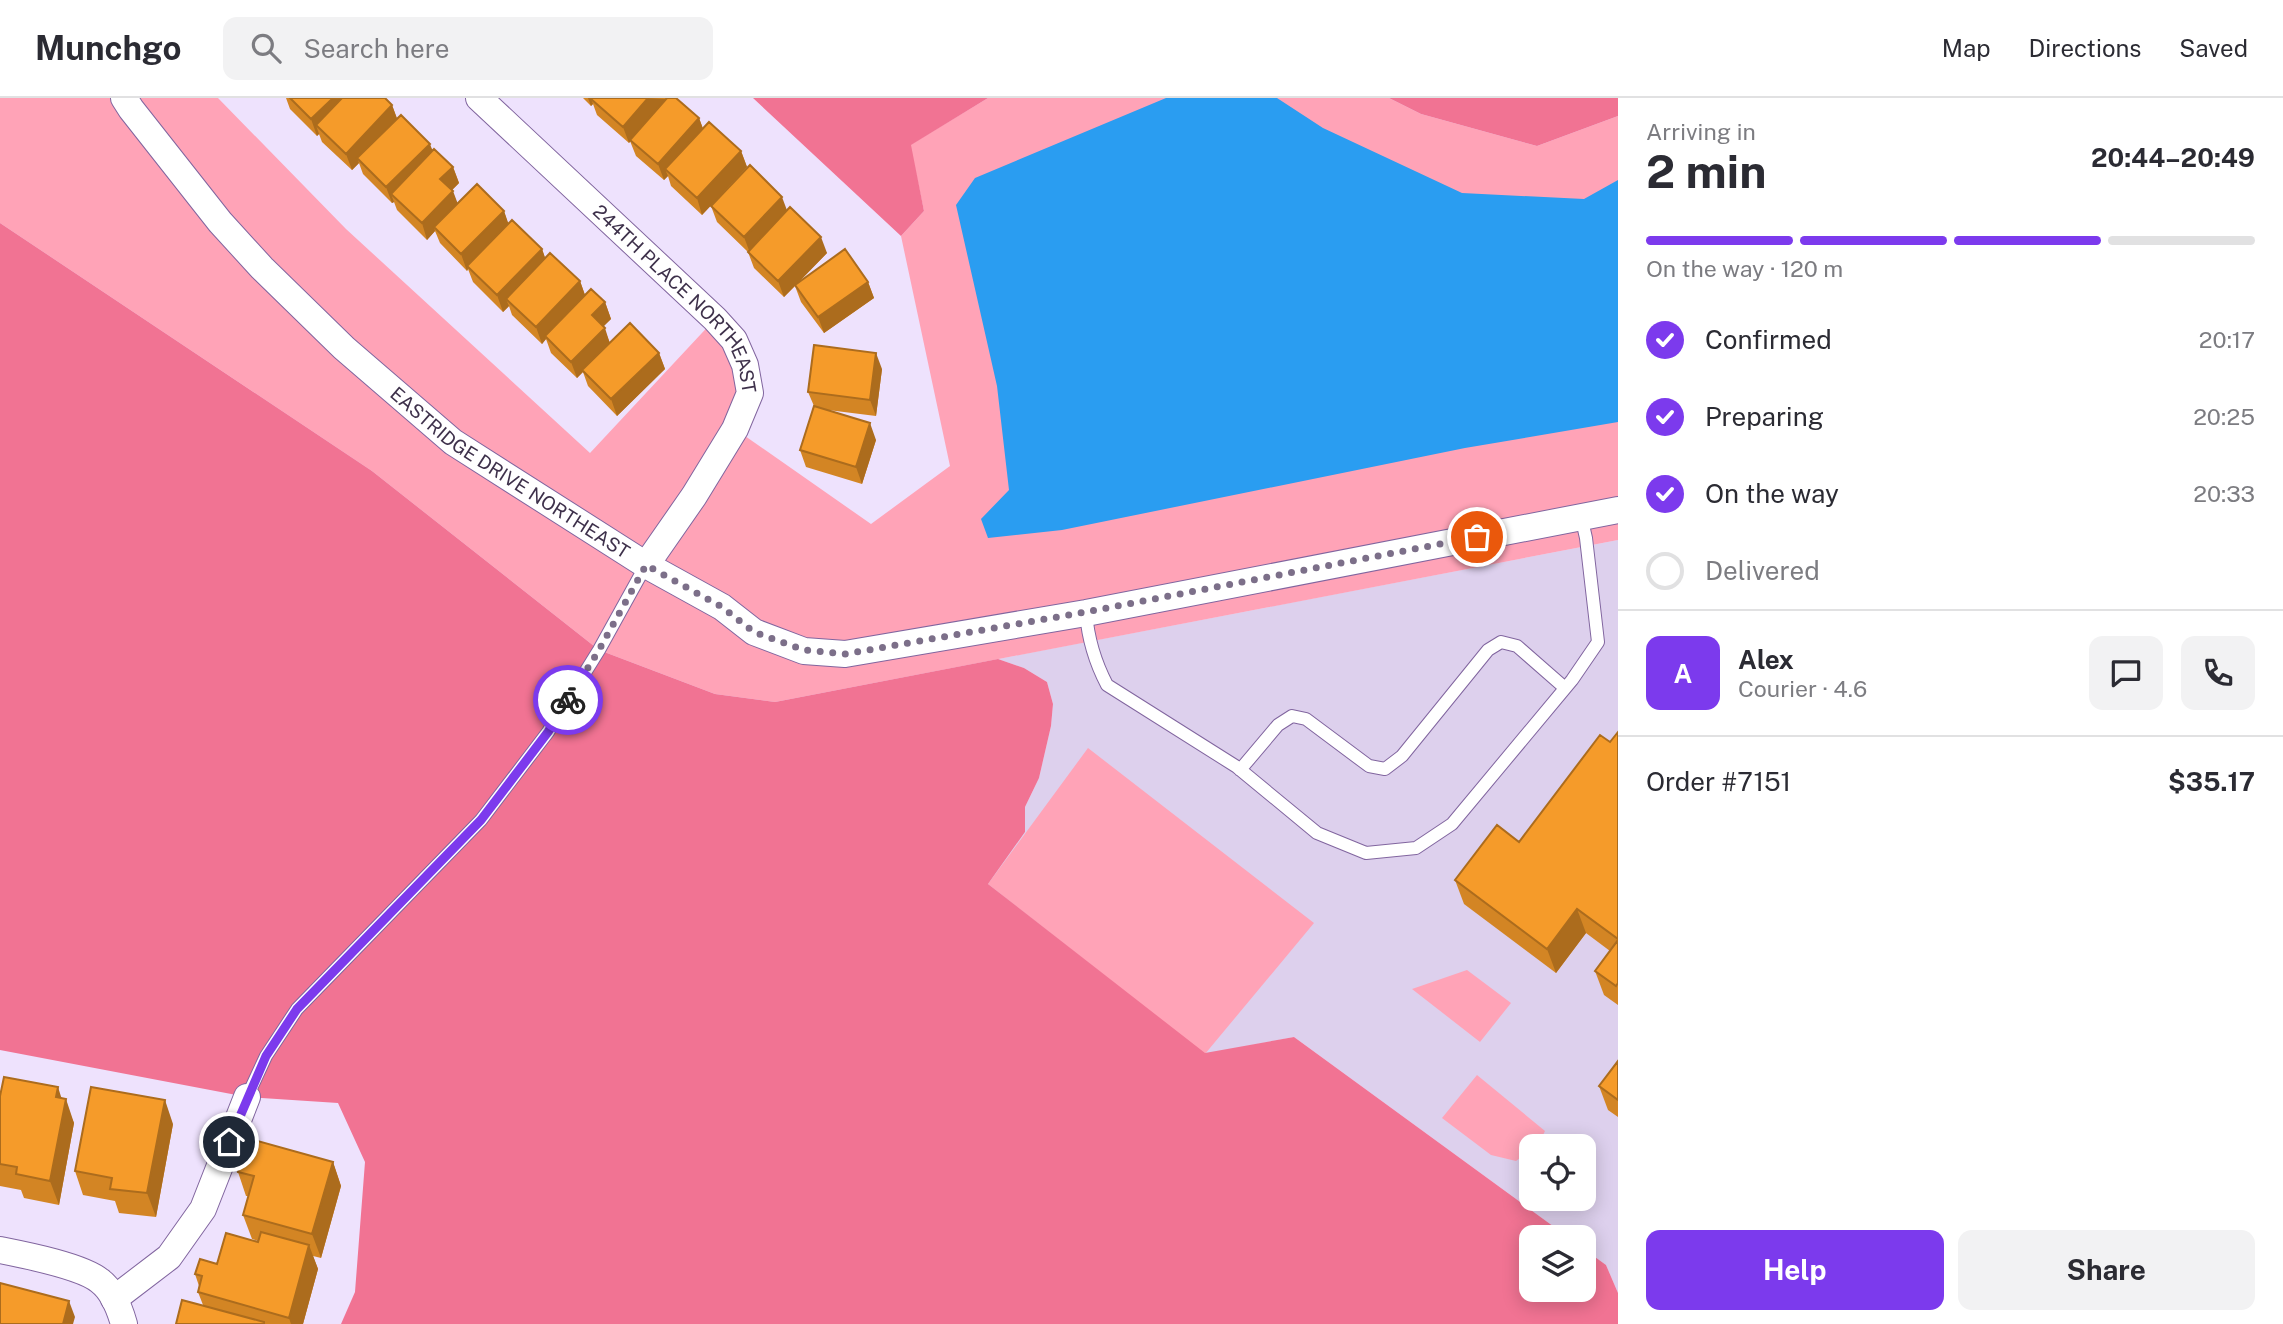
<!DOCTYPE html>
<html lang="en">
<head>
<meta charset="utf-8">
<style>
  :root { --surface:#fff; --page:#f2f2f3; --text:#2b2b33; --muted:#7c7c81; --line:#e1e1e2; --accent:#7c3aed }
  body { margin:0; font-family:"Public Sans",sans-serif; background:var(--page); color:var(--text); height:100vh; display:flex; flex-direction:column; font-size:26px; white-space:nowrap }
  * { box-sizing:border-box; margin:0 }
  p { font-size:23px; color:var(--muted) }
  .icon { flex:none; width:38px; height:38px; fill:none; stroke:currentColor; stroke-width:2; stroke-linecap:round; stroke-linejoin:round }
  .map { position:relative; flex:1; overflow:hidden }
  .panel { display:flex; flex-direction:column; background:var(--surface); width:665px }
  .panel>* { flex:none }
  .controls { position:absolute; left:1519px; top:1036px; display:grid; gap:14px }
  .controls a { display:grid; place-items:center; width:77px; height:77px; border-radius:14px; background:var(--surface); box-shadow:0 4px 18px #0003; font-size:35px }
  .pin { position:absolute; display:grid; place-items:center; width:60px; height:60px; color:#fff; margin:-30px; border:4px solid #fff; border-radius:50%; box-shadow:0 2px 7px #0007 }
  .courier { position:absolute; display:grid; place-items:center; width:70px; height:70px; margin:-35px; border:5px solid #7c3aed; border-radius:50%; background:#fff; color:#222; box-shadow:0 2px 9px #0007 }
  .headline em { font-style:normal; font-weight:700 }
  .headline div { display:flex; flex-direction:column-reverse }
  .headline { display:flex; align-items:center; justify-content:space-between; height:119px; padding:0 28px }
  h1 { font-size:46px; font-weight:700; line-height:52px }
  .bar { display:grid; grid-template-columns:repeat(4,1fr); gap:10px 7px; align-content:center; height:84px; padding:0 28px }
  .bar i { height:9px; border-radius:5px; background:var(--line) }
  .bar .active { background:var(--accent) }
  .bar p { grid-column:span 4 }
  .line { display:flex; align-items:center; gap:18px; padding:0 28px; border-top:2px solid var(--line) }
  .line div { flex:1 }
  .round { display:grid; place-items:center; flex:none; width:74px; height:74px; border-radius:14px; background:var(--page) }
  ol { padding:0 28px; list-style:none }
  li { display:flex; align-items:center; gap:21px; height:77px }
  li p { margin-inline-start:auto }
  li .icon { padding:7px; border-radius:50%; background:var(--accent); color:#fff; stroke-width:4 }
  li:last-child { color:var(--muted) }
  li i { width:38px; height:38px; border:4px solid var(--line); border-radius:50% }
  .primary-button { display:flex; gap:14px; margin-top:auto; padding:14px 28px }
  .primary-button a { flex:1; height:80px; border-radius:14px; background:var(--accent); color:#fff; font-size:28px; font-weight:700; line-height:80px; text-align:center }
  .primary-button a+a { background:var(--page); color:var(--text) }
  header { display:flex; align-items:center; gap:42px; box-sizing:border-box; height:98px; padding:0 35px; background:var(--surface); border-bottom:2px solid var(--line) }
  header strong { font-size:33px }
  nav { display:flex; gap:38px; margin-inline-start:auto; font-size:24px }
  .search { width:490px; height:63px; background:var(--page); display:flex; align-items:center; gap:18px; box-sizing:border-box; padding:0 24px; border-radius:14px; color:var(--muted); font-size:26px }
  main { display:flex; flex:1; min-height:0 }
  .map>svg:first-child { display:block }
  .built { fill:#ddd0ed; fill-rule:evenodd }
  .green { fill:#ffa3b7 }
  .forest { fill:#f17393 }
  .water { fill:#2a9df1 }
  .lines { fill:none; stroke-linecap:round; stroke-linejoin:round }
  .service-casing { stroke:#81659f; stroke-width:14 }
  .minor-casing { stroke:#81659f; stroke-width:28 }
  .service { stroke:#fff; stroke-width:12 }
  .minor { stroke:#fff; stroke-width:26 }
  .wall { fill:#d38524 }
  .shaded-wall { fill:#ac6c1d }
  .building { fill:#f59b2a; stroke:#ac6c1d; stroke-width:2 }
  .done { stroke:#7c6f89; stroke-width:7; stroke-dasharray:0 12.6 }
  .route { stroke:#7c3aed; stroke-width:9 }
  .labels { text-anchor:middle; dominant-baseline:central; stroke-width:7; stroke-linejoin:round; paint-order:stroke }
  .street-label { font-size:19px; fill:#3e314b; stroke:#fff }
</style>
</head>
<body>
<header>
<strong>Munchgo</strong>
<div class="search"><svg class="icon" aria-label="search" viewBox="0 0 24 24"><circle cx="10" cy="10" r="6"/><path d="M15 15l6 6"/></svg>Search here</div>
<nav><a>Map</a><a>Directions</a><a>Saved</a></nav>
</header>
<main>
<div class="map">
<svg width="1618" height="1226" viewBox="0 0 1618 1226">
  <rect width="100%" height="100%" fill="#eee2fd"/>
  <path class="built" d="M1618,442v753l-12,-28 -22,-16v-12h-16l-274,-200 -89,17 -217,-170 37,-52v-25l14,-29 12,-52 2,-22 -6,-22 -23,-14 -26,-9zM1531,1048h53v53h-53z"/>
  <path class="green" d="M0,0h218l128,131 244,224 125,-134 30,46 -10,64 136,95 79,-58 -49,-230 23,-25 -14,-66 78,-47h401l32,16 116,32 81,-30v424l-843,162 -60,-8 -116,-44 -227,-179 -372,-248z
    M1088,650l226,175 -109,131 -217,-170z
    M1467,872l44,33 -31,39 -68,-53z
    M1477,977l68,56 -6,12 -8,3v4l-15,11 -25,-6 -49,-37z"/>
  <path class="forest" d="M753,0h235l-77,47 13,66 -23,25z
    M1389,0h229v18l-81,30 -116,-32z
    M0,125l372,248 227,179 116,44 60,8 223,-43 26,9 23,14 6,22 -2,22 -12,52 -14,29v25l-37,52 217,169 89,-16 274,200h-37v53h53v-41l22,16 12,28v31h-1277l14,-32 10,-130 -27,-59 -91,-6 -247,-47z"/>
  <path class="water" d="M1166,0h111l46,30 139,65 122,6 34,-19v242l-153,26 -403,82 -74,8 -7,-19 28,-29 -12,-104 -41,-181 19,-27z"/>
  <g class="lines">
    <g class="service-casing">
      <path id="service" d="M1086,515c2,26 9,49 21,72l130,82 80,66 49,20 50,-5 36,-24 120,-144 26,-38 -12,-104 -5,-22
        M1240,672l38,-45 14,-9 14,3 63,47 16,3 17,-13 86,-106 13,-8 16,4 48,42
        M247,999l19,-41 31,-47 184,-189 67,-88 51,-82 47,-85"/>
    </g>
    <g class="minor-casing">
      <g id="minor">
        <path id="s1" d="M124,0l7,11 89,113 42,46 82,80 109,94 193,123 76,42 32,25 50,19 41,3 241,-41 532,-103"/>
        <path id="s2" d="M479,0l236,221 19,21 11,25 5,28 -15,36 -41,67 -48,69"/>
        <path d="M0,1152c25,5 82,16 100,31 12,9 20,29 24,43"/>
        <path d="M114,1201l55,-42 34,-48 44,-112"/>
      </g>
    </g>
    <use href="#service" class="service"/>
    <use href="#minor" class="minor"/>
  </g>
  <path class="wall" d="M286,0h99l7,7 5,14 56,48 6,16 -7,7 5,13 47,8 4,13 34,25 3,9 35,23 5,14 20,7 6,17 -8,7 7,17 49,10 6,16 -48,47 -29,-30 -5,-14 -6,6 -26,-25 -5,-14 -4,5 -30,-29 -3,-9 -6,6 -30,-30 -5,-13 -1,2 -27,-28 -5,-12 -8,9 -30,-30 -3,-8 -2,1 -29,-29 -4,-11 -7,7 -30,-28 -3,-8 -2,2 -27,-27z
    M583,0h93l23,20 4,11 38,22 6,16 -45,48 -31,-29 -3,-10 -4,4 -28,-24 -6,-15 -1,2 -32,-28 -4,-11 -2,2z
    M711,108l76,4 40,43 -29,30 70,-1 6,16 -50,35 -23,-31 -6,-16 -11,11 -30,-29 -6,-16 -31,-30z
    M882,271l-6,47 -48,-6 48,30 -14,44 -56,-17 -6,-17 14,-44 -6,-14z
    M1618,634v273l-14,-10 -9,-24 15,-20 -24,-18 -30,40 -92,-69 -9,-24 64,-38 91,-100z
    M1618,963v56l-10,-7 -9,-24z
    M0,993l1,2 61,5 12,25 -15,82 -35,-7 -3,-8 -21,-4z
    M173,1026l-17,93 -37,-4 -4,-12 -32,-6 -8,-24z
    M333,1064l8,24 -20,72 -8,-2 5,13 -15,55h-127l27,-19 -5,-13 1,-6 -4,-12 63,-32v-1l-6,-2 -9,-24 5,-19h-2l-8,-24z"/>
  <path class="shaded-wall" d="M333,0h22l-39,27 3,9 -2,2 -6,-17z
    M588,0h11l-8,1 2,5 -2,2z
    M648,0l19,1 -38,44 -6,-16z
    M392,7l6,16 -41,37 2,5 -7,7 -6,-16z
    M699,20l6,16 -40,35 3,7 -4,4 -6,-16z
    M430,46l6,16 -45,34 3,8 -2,1 -6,-16z
    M741,53l6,16 -45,48 -5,-17z
    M453,69l6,16 -13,13 -6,-17z
    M453,93l6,16 -25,20 1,4 -8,9 -5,-17z
    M782,99l6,16 -38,40 -6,-16z
    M504,113l6,17 -43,38 1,3 -1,2 -6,-17z
    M821,139l6,16 -43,44 -6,-16z
    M542,151l6,17 -42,33 3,7 -6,6 -6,-17z
    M580,183l6,17 -41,38 1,3 -4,5 -6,-17z
    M868,184l6,16 -50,35 -6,-16z
    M605,204l6,17 -13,13 -6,-17z
    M605,230l5,16 -33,34 -6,-16z
    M659,255l6,16 -48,47 -6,-17z
    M876,255l6,16 -6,47 -6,-16z
    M870,325l6,17 -14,44 -6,-17z
    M1577,811l9,24 -30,40 -9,-24z
    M58,989l6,19 2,-7 8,24 -15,82 -9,-24 6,-84z
    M165,1002l8,24 -17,93 -9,-24z
    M333,1064l8,24 -20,72 -9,-24z
    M309,1147l9,24 -15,55h-12l-2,-6z
    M69,1203l6,16 -2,7h-10z"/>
  <path class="building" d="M290,0h43l-22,21z
    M342,0h43l7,7 -46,49 -30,-29z
    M591,0h57l-25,29 -32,-28z
    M667,0h9l23,20 -41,46 -28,-24z
    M401,17l29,29 -44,43 -29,-29z
    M709,24l32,29 -44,47 -32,-29z
    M434,51l19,18 -13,12 13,12 -31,32 -31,-29z
    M750,67l32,32 -38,40 -33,-31z
    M477,86l27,27 -43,43 -27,-27z
    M790,109l31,30 -43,44 -30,-29z
    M512,122l30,29 -45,46 -30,-29z
    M845,151l23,33 -50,35 -23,-32z
    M550,155l30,28 -44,46 -30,-28z
    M591,191l14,13 -13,13 13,13 -34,34 -26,-26z
    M630,225l29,30 -48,46 -29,-29z
    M814,247l62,8 -6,47 -62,-8z
    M814,308l56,17 -14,44 -56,-17z
    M1618,634v207l-41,-30 -30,40 -92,-69 42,-55 22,17 81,-107 10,7z
    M1618,842v43l-2,3 -21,-15z
    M1618,963v39l-19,-14z
    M4,979l54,10 -2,10 10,2 -16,82 -34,-7 1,-7 -17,-3v-68z
    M91,989l74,13 -18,93 -37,-4 2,-11 -37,-7z
    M247,1040l86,24 -21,72 -69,-19 11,-39 -16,-4z
    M261,1134l48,13 -20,73 -91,-26 4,-16 -7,-2 5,-15 17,5 9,-31 32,9z
    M0,1185l69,18 -6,23h-63z
    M182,1202l82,22v2h-88z"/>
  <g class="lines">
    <path class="done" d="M568,602l31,-50 47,-85 76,42 32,25 50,18 41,4 241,-42 391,-75"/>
    <path class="route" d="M229,1044l37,-86 31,-47 184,-189 67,-88 20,-32"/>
  </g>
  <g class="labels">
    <g class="street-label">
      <text stroke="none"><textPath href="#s2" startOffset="284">244TH PLACE NORTHEAST</textPath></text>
      <text stroke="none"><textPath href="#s1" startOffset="542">EASTRIDGE DRIVE NORTHEAST</textPath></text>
    </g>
  </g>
</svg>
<div class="controls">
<a><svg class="icon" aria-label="locate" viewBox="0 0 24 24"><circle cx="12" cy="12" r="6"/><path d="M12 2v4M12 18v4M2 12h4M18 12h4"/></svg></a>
<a><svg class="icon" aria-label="layers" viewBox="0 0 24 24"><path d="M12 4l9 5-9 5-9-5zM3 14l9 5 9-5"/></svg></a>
</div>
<div class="pin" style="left:1477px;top:439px;background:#ea580c"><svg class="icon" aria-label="bag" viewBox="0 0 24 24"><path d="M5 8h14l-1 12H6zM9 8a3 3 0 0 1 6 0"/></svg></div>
<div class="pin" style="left:229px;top:1044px;background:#1f2937"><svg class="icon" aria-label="home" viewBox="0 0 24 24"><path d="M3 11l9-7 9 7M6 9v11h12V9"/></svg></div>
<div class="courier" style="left:568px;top:602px"><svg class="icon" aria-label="bike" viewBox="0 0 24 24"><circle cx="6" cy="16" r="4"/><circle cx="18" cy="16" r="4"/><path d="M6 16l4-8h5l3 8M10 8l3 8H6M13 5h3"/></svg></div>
</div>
<section class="panel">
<div class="headline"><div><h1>2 min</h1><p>Arriving in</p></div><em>20:44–20:49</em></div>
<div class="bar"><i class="active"></i><i class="active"></i><i class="active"></i><i></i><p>On the way · 120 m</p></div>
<ol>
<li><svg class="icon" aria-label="check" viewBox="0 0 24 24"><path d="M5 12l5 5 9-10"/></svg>Confirmed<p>20:17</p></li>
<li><svg class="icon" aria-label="check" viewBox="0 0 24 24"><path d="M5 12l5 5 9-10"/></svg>Preparing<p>20:25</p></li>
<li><svg class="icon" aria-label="check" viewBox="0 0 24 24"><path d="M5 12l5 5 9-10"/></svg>On the way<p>20:33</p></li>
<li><i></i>Delivered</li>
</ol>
<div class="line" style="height:126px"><b class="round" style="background:var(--accent);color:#fff">A</b><div><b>Alex</b><p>Courier · 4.6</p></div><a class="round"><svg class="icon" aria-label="chat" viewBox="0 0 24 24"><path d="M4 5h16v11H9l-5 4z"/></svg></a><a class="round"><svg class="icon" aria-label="phone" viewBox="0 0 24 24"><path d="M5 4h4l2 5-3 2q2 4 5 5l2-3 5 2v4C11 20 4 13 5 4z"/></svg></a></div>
<div class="line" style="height:91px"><div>Order #7151</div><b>$35.17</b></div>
<div class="primary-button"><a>Help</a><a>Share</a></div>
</section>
</main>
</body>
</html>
